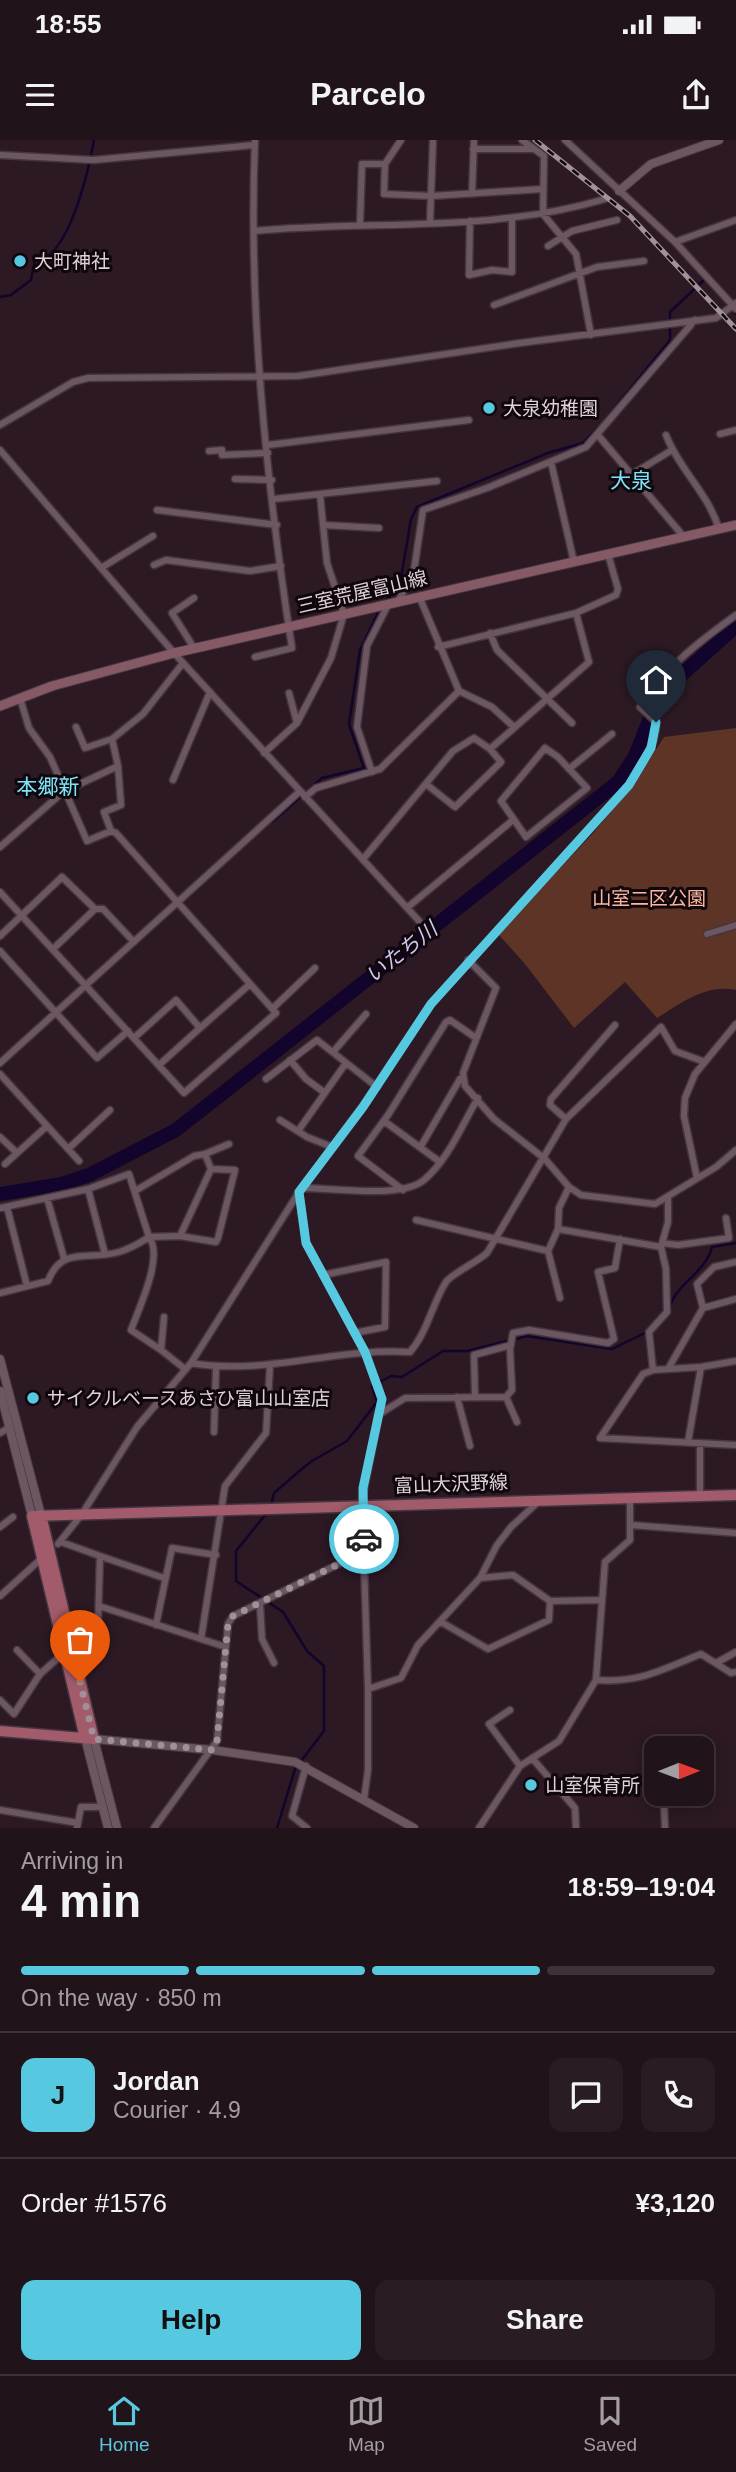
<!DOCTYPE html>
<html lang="en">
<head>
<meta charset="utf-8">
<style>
  :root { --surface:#21131a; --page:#291c23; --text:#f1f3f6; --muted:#a29ea2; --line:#3e3239; --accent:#56c9e1 }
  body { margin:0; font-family:Arial,"Noto Sans JP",sans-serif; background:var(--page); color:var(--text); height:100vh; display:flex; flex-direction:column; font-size:26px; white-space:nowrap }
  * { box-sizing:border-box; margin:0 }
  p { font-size:23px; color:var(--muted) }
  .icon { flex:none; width:38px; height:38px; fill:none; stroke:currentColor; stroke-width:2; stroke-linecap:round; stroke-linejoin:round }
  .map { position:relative; height:1688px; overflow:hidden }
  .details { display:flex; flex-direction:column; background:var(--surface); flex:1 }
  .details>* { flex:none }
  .needle { width:46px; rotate:89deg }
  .controls { position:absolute; left:644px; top:1596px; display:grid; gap:14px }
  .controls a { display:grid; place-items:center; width:70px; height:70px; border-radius:14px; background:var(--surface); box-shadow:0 4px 18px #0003,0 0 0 2px var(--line); font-size:35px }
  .pin { position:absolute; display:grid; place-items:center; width:60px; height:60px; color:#fff; margin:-72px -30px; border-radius:50% 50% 50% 0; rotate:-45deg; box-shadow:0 0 7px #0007 }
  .pin .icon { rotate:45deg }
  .courier { position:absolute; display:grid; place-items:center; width:70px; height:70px; margin:-35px; border:5px solid #56c9e1; border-radius:50%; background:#fff; color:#222; box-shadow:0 2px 9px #0007 }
  .head em { font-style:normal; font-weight:700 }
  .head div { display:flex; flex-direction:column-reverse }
  .head { display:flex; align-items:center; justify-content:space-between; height:119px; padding:0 21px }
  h1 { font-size:46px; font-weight:700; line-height:52px }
  .bar { display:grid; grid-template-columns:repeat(4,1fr); gap:10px 7px; align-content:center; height:84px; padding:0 21px }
  .bar i { height:9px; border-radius:5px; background:var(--line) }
  .bar .selected { background:var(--accent) }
  .bar p { grid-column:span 4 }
  .line { display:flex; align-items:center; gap:18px; padding:0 21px; border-top:2px solid var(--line) }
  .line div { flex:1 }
  .round { display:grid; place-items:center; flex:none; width:74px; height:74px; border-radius:14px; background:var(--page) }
  .primary-button { display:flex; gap:14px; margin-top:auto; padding:14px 21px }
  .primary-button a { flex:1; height:80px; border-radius:14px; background:var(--accent); color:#111; font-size:28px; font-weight:700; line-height:80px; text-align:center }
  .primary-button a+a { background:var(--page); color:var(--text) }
  .status { display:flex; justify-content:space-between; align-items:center; height:49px; padding:0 35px; background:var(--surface); direction:ltr }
  .status svg { height:19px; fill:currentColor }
  header { display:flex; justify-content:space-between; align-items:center; height:91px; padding:0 21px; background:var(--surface); font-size:32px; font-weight:700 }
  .dock { display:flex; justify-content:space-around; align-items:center; height:98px; border-top:2px solid var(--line); background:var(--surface); font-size:19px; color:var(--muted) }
  .dock a { display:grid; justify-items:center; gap:4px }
  .dock .selected { color:var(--accent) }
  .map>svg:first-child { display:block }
  .green { fill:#5d3426 }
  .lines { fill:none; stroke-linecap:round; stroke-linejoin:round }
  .stream { stroke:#12042d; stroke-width:2.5 }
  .river { stroke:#12042d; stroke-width:14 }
  .minor-casing { stroke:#44363e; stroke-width:9 }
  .tertiary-casing { stroke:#44363e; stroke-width:10 }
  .secondary-casing { stroke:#44363e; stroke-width:11 }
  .primary-casing { stroke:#44363e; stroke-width:13 }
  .minor { stroke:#6c5662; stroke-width:6 }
  .tertiary { stroke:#6c5662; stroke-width:8 }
  .secondary { stroke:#865966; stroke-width:9 }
  .primary { stroke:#a15b6a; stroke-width:10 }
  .rail-casing { stroke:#a1929a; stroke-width:5 }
  .rail { stroke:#0f070b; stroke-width:2.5; stroke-dasharray:8; stroke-linecap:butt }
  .done { stroke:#a09199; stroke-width:7; stroke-dasharray:0 12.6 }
  .route { stroke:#56c9e1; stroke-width:9 }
  .poi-dot { fill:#56c9e1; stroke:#0f070b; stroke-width:2.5 }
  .labels { text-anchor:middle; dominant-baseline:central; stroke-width:6; stroke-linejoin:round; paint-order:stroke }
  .poi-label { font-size:19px; fill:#dfd2d8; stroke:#0f070b; text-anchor:start }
  .street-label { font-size:19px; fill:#dfd2d8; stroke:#0f070b }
  .park-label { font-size:19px; fill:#fcb6a0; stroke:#0f070b }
  .neighbourhood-label { font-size:21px; fill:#7de3f9; stroke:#0f070b }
  .water-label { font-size:21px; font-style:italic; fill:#d1c9f8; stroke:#0f070b }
</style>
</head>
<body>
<div class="status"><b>18:55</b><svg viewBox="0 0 49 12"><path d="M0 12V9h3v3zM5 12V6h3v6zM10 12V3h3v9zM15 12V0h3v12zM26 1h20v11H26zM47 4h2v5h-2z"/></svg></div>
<header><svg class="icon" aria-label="menu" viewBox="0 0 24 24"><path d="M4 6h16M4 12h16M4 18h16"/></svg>Parcelo<svg class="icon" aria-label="share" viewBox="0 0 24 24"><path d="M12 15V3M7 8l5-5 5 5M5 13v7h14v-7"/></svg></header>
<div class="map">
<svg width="736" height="1688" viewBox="0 0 736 1688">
  <rect width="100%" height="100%" fill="#2c1923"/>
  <path class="green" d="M736,588v262c-31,-6 -54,13 -79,28l-32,-36 -51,46 -49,-64 -27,-30 96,-102 39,-47 31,-48z"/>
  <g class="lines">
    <path class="stream" d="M710,145l26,29
      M0,157l11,-2 20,-15 5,-25h14c24,-24 38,-82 44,-115
      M605,280l65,-80v-28l35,-33
      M386,461l14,-17 11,-65 6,-12 131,-54 35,-10 15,-15
      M272,682l50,-44 42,-10 -15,-44 11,-74 20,-41
      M669,1169c7,-26 36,-35 43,-62l24,-4
      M271,1365l3,-12 23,-20 15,-12 35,-20 30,-39 -5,-16 19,-10 11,1 41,-26h24l60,-15 85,13 37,-18
      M266,1374l-30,37v30l47,31 24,39 17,15v65l-29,38 -18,59"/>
    <path class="river" d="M0,1054l62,-10 27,-9 87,-45 442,-348 17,-26 24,-61 77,-69"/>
    <g class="minor-casing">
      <path id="minor" d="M255,0c-7,169 11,340 37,508l-37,9
        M401,0l-16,24 -1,30 47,2 111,-7
        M522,0l22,16 -1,58 33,40 15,81
        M565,0l110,102 61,67
        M473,9h61
        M0,15l94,5 160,-15
        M472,54l2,-54
        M470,81l-1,54 23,-5 20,2v-53
        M430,82l3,-82
        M360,84l2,-60h23
        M254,91c117,-11 237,2 351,-32
        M675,102l61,-22
        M548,106l24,-15 45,-11
        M494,165l103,-38 47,-6
        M0,285l73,-43 15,-4 210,-2 222,-33 196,-25 20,-15
        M597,294l87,103
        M720,294l16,-4
        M666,295c13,34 42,58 53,94
        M268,305l201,-25
        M0,310l174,203 246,269
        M209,311l13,-1v5l46,-2
        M551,322l23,100
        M631,335l41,-25
        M235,339l37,1
        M320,354l117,-13
        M274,359l46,-5 3,31
        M157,370l120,15
        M154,425l12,-5 84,11 31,-5
        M101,428l52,-32
        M419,456l40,95 33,16 22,20
        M397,462l16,-25 10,-67 64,-22 99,-41 109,-127
        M490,493l7,17 75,73
        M438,507l138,-34 40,-18 2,-6 -10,-35
        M194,508l-22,-35 22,-15
        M297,583l34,-65 13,-44 -17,-51 -4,-38 56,3
        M76,587l9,21 27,-9
        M545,608l13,9 29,31 -61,49 -25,-36z
        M264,613l33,-30 -8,-30
        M569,629l43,-35
        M372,632l-15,-45 10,-81 22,-43
        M173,640l37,-88
        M426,644l29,23 46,-45 -11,-13
        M305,657l11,-9 64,-19 79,-78
        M111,691l-7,-19 17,-7 -3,-39
        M0,707l63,-55 55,-26 -6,-27 31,-25 40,-51
        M364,718l89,-107 21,-13 16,11 99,-87 -13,-49
        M0,752l184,201 92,-80 -160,-180 -5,-2 -24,10 -37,-84 -21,-29 -9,-30
        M408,767l105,-87
        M707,794l29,-9
        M0,796l62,-59 33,32
        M53,809l42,-40h8l31,33
        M0,811l97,107 31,-27
        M468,820l28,28 -33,85 2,13 29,33 51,40 24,28 12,8 74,9 61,-37 20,-17
        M272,869l43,-41
        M200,888l50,-44
        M134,898l42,-38 24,28 -41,37
        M333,912l33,-38
        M290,920l16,19 19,14
        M0,923l299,-271
        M0,934l79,87
        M266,939l51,-39 60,47
        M566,979l95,-92 14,24 30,11
        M280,980l27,17 25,10
        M384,981l56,41
        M298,991l48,-68
        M0,997l17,16
        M421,1006l39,-67h4
        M68,1009l42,-39
        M205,1014l24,-10
        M5,1024l42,-38
        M697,1038l-13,-62 1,-18 10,-24 41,-50
        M569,1047l-10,21 -1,21 103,18
        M302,1048c31,0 99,11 122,-8 24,-20 38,-55 54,-82
        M88,1049l17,65
        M403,1050l-45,-34 30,-41 58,-93 4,-2 26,18
        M135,1051l59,-35 11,-2 6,15 -31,67 -31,1c15,19 -10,71 -18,93l30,20 3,-33
        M299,1052l7,51 59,109 17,47 -20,100 6,190v81l-4,29
        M47,1058l17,60
        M7,1067l20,79
        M0,1068l88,-19 41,-15 20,63c-9,6 -20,12 -30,15 -30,9 -57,-7 -71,29l-48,12
        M416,1080l132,31 10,-22
        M180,1096l36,6 2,-4 17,-68 -24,-1
        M662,1103l16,2 51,-7 -3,-20
        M548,1111l12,47
        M323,1135l63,-13 -1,65 -31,6
        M703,1168l33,-9
        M161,1210l24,19
        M191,1223c74,13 145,-16 219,-11 18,-21 22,-48 36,-70 4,-7 31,-20 41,-29l79,-134 -16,-14 1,-6 64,-74
        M668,1229l35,-61 -6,-24 17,-17 22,-5
        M653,1230l-4,-38 18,-20 -1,-43 -5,-22 7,-25v-24
        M457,1257l13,49
        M475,1257l-1,-42 37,-10
        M506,1257l11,25
        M378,1275l27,-17 101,-1 6,-7 -2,-41 3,-16 16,-3 79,13 6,-4 -16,-67 17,-4 5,-29
        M214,1292l2,-64
        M0,1293l9,-5
        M600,1298l43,-64 10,-4 48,-3 35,-6
        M600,1298l136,7
        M688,1302l13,-75
        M700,1356v-53
        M631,1385l105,8
        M0,1387l13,-10
        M61,1402l39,14
        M58,1404l24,-30 55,-87 54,-64 108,-171 64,-86 68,-102 198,-219c11,-19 28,-40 27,-63l-16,-15c23,-38 60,-66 96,-92
        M480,1438l33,-3 37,26 52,-1
        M0,1456l42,-38
        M260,1464l2,35 12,24
        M99,1466l127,41
        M441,1482l47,27 61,-29 1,-19
        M98,1484l2,-68 64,22
        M156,1485l16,-77 44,7
        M201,1499l24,-153 41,-53 4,-67
        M17,1510l23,24 25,-22
        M716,1523l20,-11
        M596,1540c45,3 65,-10 105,-26l30,19 5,-1
        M368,1549l33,-11 17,-33 62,-67 17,-33 14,-18 27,-25
        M0,1560l14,14 26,-40
        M510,1570l-21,14 31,42
        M532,1618l43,50 1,20
        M306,1626l-14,50 15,12
        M664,1664l1,24
        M0,1670l78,13
        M77,1688l4,-21h22
        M154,1688l63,-87 11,-117 5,-8 132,-65
        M479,1688l41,-62 39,-25 37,-61 9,-118 25,-22v-43"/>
    </g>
    <g class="tertiary-casing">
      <path id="tertiary" d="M619,51l32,-27 68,-24
        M0,1219l41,156
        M0,1251l32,125
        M85,1598l23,90
        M117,1688l-23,-89 119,11 82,12 119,66"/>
    </g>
    <g class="secondary-casing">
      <path id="secondary" d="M0,566l52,-20 122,-33 562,-128"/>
    </g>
    <g class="primary-casing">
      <path id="primary" d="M0,1591l94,8 -53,-224
        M85,1598l-53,-222 704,-21"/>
    </g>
    <use href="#minor" class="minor"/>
    <use href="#tertiary" class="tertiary"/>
    <use href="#secondary" class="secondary"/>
    <use href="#primary" class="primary"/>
    <g class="rail-casing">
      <path id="rail" d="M535,0l95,76 106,113"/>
    </g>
    <use href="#rail" class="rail"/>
  </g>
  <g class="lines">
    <path class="done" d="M80,1542l14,57 119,11 4,-9 11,-117 5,-8 132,-65 -1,-12"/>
    <path class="route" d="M364,1399l-1,-51 19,-89 -17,-47 -59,-109 -7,-51 64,-85 68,-103 198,-219 22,-37 5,-26"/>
  </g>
  <g class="poi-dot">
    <circle cx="20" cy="121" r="7"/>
    <circle cx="489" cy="268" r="7"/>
    <circle cx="33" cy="1258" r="7"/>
    <circle cx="531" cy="1645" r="7"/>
  </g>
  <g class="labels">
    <g class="poi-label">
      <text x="34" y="121">大町神社</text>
      <text x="503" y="268">大泉幼稚園</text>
      <text x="47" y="1258">サイクルベースあさひ富山山室店</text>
      <text x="545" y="1645">山室保育所</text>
    </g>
    <g class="street-label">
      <text transform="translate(362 452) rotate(-13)">三室荒屋富山線</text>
      <text transform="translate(451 1344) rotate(-2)">富山大沢野線</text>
    </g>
    <g class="park-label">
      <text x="649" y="758">山室二区公園</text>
    </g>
    <g class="neighbourhood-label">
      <text x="631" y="340">大泉</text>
      <text x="48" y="646">本郷新</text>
    </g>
    <g class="water-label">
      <text transform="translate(401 812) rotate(-38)">いたち川</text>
    </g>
  </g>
</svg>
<div class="controls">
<a><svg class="needle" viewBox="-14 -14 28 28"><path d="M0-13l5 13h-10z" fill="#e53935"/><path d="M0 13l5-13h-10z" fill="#a29ea2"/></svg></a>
</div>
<div class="pin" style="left:80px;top:1542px;background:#ea580c"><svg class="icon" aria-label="bag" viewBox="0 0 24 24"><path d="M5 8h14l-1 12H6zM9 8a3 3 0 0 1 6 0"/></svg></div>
<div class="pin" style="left:656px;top:582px;background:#1f2937"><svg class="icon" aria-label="home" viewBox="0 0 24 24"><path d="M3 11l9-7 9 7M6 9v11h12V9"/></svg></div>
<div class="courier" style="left:364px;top:1399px"><svg class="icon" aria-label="car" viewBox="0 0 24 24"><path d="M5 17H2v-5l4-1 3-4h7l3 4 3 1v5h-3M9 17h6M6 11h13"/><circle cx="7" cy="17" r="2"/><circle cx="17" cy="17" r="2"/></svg></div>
</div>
<section class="details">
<div class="head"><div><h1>4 min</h1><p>Arriving in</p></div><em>18:59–19:04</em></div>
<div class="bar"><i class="selected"></i><i class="selected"></i><i class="selected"></i><i></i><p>On the way · 850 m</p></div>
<div class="line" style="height:126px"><b class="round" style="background:var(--accent);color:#111">J</b><div><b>Jordan</b><p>Courier · 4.9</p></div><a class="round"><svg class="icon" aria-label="chat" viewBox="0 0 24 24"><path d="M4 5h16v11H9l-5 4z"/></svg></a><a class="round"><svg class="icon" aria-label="phone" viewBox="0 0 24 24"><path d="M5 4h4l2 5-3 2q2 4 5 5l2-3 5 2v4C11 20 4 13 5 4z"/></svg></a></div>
<div class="line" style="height:91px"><div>Order #1576</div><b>¥3,120</b></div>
<div class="primary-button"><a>Help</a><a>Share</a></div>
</section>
<nav class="dock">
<a class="selected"><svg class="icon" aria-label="home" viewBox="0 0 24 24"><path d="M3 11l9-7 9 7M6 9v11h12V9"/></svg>Home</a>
<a><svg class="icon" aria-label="map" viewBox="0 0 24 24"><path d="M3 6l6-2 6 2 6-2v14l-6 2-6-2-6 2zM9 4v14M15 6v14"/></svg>Map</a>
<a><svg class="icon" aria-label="saved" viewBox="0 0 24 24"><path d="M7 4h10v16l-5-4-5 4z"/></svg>Saved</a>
</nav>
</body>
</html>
